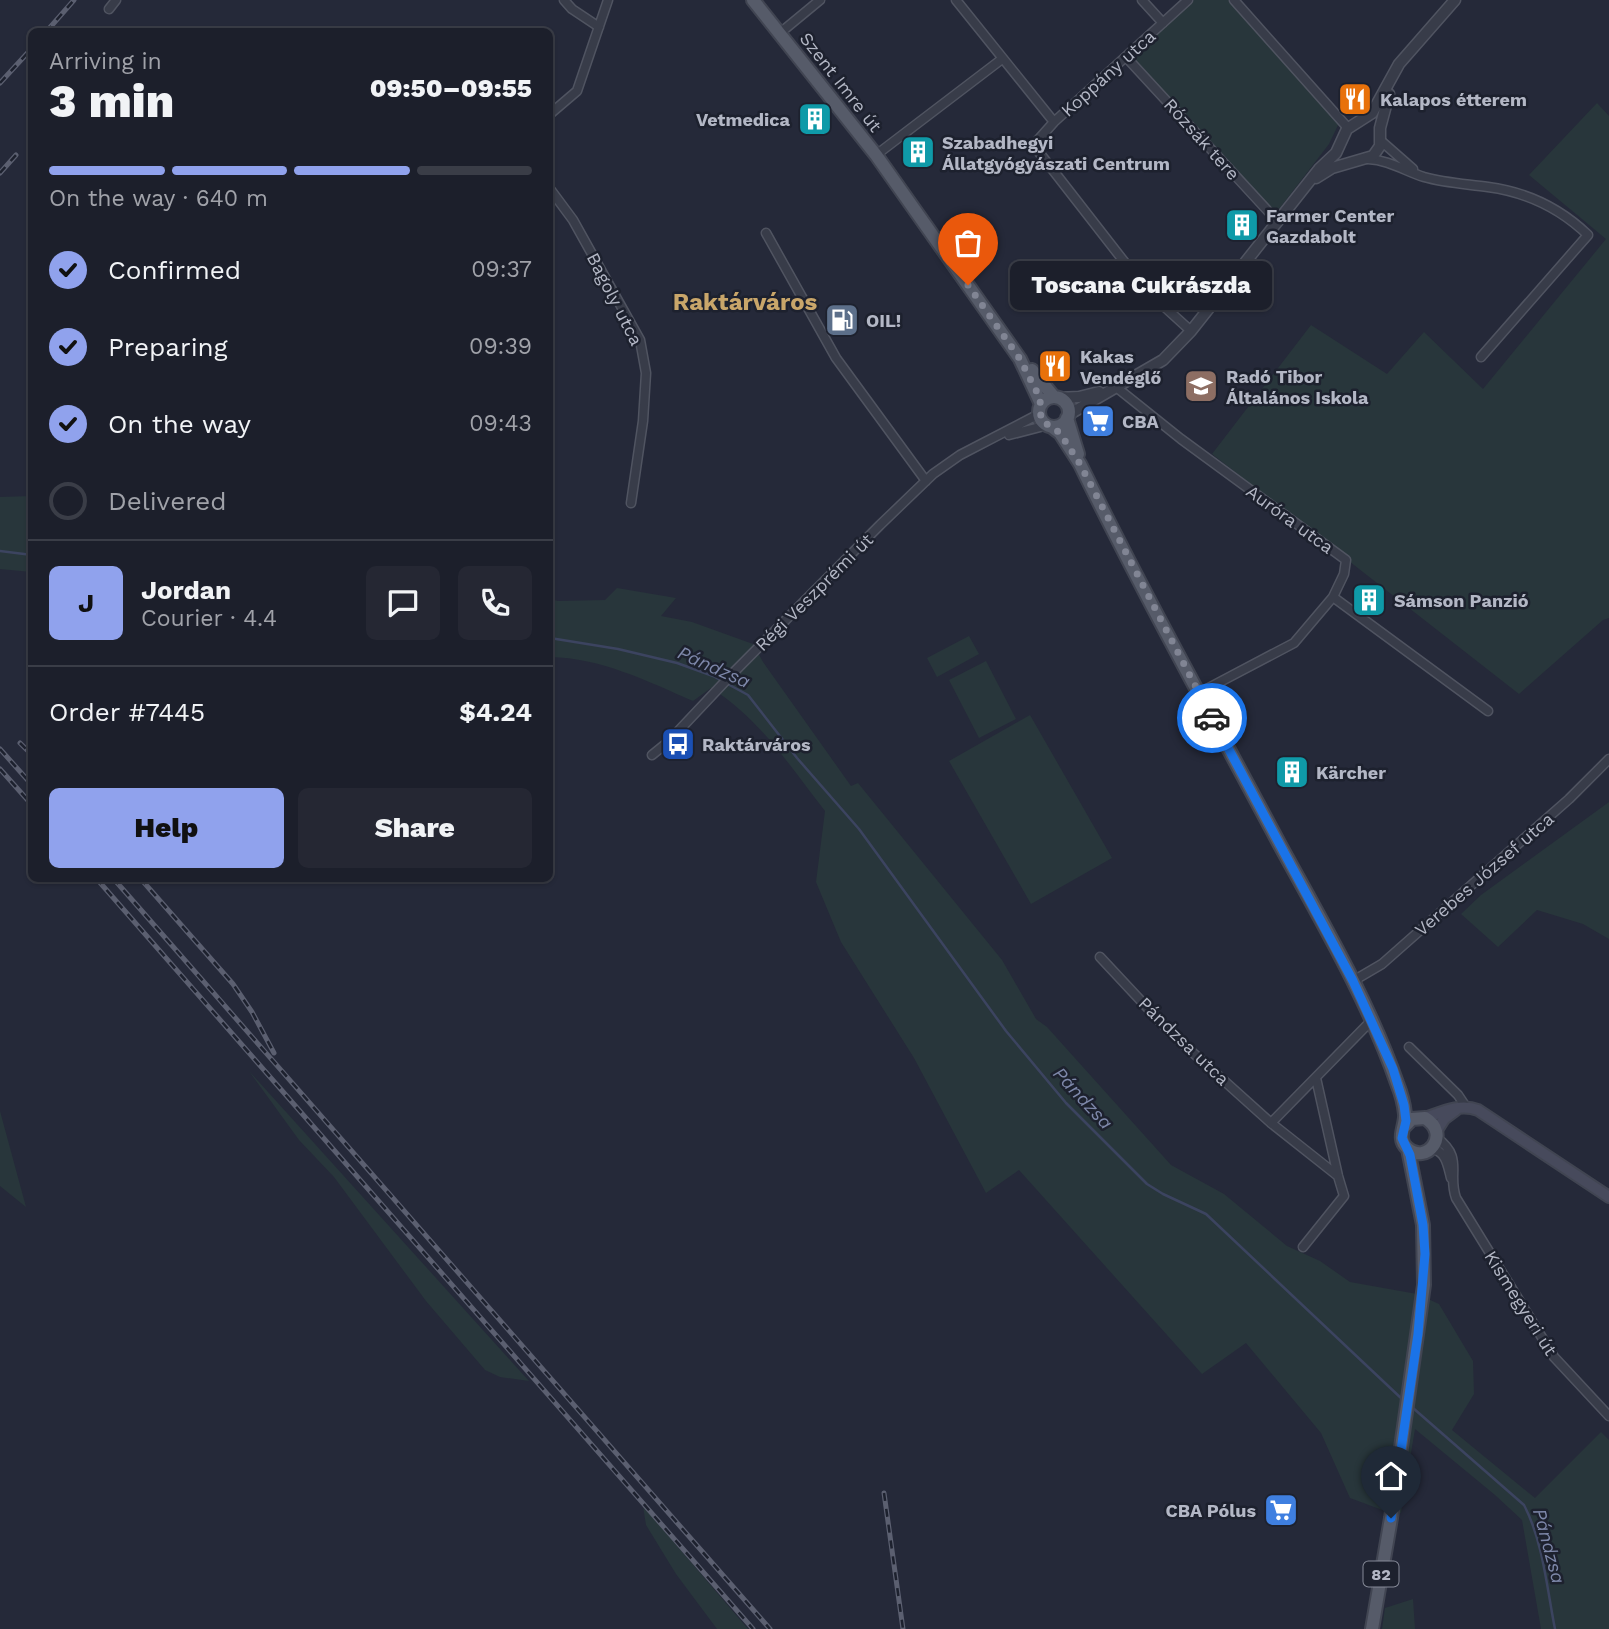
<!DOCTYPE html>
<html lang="en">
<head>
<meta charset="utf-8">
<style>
  :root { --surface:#1c1f2b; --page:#252733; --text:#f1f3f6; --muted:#a0a2a9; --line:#3a3d47; --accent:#90a2ed }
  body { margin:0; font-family:"Work Sans",sans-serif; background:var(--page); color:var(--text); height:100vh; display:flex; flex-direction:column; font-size:26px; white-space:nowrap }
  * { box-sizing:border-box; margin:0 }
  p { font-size:23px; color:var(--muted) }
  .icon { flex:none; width:38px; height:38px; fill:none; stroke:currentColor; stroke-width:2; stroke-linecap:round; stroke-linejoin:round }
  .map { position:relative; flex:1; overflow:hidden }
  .details { position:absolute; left:28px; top:28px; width:525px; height:854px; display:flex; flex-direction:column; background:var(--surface); border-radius:10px; box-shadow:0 2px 5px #0004,0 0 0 2px var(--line) }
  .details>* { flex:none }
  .pin { position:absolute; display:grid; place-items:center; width:60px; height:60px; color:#fff; margin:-72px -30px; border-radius:50% 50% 50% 0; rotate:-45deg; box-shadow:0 0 7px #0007 }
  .pin .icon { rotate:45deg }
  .courier { position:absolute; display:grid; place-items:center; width:70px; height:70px; margin:-35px; border:5px solid #1a73e8; border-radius:50%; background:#fff; color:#222; box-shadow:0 2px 9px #0007 }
  .bubble { position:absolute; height:49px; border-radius:10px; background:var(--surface); box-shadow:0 2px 5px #0004,0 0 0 2px var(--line); font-size:23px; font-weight:800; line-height:49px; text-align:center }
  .headline em { font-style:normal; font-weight:800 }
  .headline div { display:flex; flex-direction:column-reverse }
  .headline { display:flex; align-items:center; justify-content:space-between; height:119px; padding:0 21px }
  h1 { font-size:46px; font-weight:800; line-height:52px }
  .bar { display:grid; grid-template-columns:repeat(4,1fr); gap:10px 7px; align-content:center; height:84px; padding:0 21px }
  .bar i { height:9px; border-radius:5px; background:var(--line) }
  .bar .selected { background:var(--accent) }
  .bar p { grid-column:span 4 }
  .line { display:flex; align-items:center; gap:18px; padding:0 21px; border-top:2px solid var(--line) }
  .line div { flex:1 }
  .round { display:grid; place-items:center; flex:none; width:74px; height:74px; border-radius:10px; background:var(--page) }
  ol { padding:0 21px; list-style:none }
  li { display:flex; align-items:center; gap:21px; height:77px }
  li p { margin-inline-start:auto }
  li .icon { padding:7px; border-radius:50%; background:var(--accent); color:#111; stroke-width:4 }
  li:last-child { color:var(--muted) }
  li i { width:38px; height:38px; border:4px solid var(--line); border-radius:50% }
  .button { display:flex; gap:14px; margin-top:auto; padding:14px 21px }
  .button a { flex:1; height:80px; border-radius:10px; background:var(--accent); color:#111; font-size:28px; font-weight:800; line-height:80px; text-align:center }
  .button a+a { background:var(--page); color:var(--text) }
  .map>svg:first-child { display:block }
  .green { fill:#28363b }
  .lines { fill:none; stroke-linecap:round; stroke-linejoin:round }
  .stream { stroke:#3c4460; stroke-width:2.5 }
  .minor-casing { stroke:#505461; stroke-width:11 }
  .tertiary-casing { stroke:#505461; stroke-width:13 }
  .secondary-casing { stroke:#414552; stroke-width:14 }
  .primary-casing { stroke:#414552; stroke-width:16 }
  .minor { stroke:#383c49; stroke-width:8 }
  .tertiary { stroke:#383c49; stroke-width:10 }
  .secondary { stroke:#474a5c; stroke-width:10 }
  .primary { stroke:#565b69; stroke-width:12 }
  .rail-casing { stroke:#5b5f70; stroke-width:5 }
  .rail { stroke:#1d212e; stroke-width:2.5; stroke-dasharray:8; stroke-linecap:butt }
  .done { stroke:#818594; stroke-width:7; stroke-dasharray:0 12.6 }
  .route { stroke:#1a73e8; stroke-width:9 }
  .labels { text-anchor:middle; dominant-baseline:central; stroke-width:5; stroke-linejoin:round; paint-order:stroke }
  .shield { fill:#1d212e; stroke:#868a98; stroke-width:2 }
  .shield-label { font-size:16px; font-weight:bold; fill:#b3b7c5 }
  .street-label { font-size:18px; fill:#b3b7c5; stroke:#1d212e }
  .poi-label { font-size:18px; font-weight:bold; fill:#b3b7c5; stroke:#1d212e; text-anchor:start }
  .water-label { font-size:19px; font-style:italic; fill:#7e88aa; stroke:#1d212e }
  .district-label { font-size:24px; font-weight:bold; fill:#c9a66a; stroke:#1d212e }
</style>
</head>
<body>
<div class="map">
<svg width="1609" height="1629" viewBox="0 0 1609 1629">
  <rect width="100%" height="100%" fill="#252939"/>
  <path class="green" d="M1194,0h35l110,123 -10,21 -53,69 -144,-156z
    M1597,103l12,13v502l-6,2 -84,74 -307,-240 99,-129 76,49 37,-42 59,57 123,-150 -77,-64z
    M31,496v76l-31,-3v-72z
    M617,588l59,10 -15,18 31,6 61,22 10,18 88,124 7,-3 144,177 34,59 11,8 124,138 53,29 63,52 33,15 30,21 67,12 22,10 34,57 1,33 -22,36 83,68 66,-66 8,8v189h-68l-19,-109 -27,-25 -80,-66 -14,84 -16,-2 -35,-13 -29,-65 -75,-90 -44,31 -183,-204 -33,23 -72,-135 -73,-116 -25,-60 9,-71c-36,-46 -64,-91 -114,-123l-18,13c-46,-20 -92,-43 -143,-44v-58l8,2 47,-1z
    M969,636l10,18 -42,23 -10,-19z
    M986,661l30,58 -37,19 -30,-58z
    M1030,715l82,143 -81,46 -82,-143z
    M1609,802v137l-26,-15 -46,-14 -39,37 -37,-33 20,-19z
    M249,1071l280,310 -29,-4 -15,-7 -59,-69 -92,-124 -35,-37z
    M0,1111l26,96 -26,-21z
    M643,1506l105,123h-31l-41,-55 -30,-49z
    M1413,1599l2,30h-33l3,-21z"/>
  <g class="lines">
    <path class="stream" d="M0,551l32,4
      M550,638l68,11 59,14 36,13 35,19 49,63 62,71 147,202 60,72 81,81 16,10 43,20 196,185
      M1413,1408l111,97c19,36 23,84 31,124"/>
    <g class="minor-casing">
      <path id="minor" d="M564,0l8,9 27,18
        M956,0l98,122
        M1142,0l21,23
        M1188,0l-134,122 -16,18v11l109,140 44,40
        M1234,0l114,128
        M109,9l7,-9
        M780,33l40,-33
        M1126,57l152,165
        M550,114l27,-23 31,-91
        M1380,140l33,29
        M876,155l126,-96
        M1368,159c21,1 37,12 56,18 21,6 43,7 64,10 38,5 73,22 100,48l-107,122
        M550,189l23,31 67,120 6,33 -3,48 -12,82
        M766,233l70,125 90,123
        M1116,387l65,52 165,121 -2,14 -11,23 155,114
        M1009,435l39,-10
        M1199,693l95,-50 39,-46
        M652,755l16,-13 66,-70 146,-147 53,-51 27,-19 79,-41
        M1100,957l71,76 100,90 67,53
        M1353,981l29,-17 187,-165 40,-40
        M1409,1047l49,48 8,12
        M1271,1123l100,-102
        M1437,1138c27,20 10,35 19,60l98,159 55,59
        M1431,1149c15,1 17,17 20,29
        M1303,1247l41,-51 -6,-20 -22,-98"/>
    </g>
    <g class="tertiary-casing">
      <path id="tertiary" d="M1316,178l16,-10 41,-12 7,-10v-18l9,-34
        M1057,398l22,-1 20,-5
        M1068,415l95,-55 28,-29 128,-162 17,-16 11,-24 25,-16 27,-49 56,-64"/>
    </g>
    <g class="secondary-casing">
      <path id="secondary" d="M1425,1118c17,-6 35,-15 53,-8l131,87
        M1437,1130l7,-11 12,-9"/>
    </g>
    <g class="primary-casing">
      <path id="primary" d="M753,0l123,155 144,204 21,45
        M1032,370l22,27
        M1039 412a15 15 0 1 1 30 0a15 15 0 1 1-30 0Z
        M1067,418l11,36
        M1052,427l8,6 20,31c63,129 133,255 200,381 42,77 88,155 117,238 4,10 7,20 8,31 1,12 -9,24 2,34 19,18 45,-14 18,-30l-13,1 -8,8
        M1372,1629l19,-111 33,-233 -1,-60 -15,-76"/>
    </g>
    <use href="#minor" class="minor"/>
    <use href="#tertiary" class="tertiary"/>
    <use href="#secondary" class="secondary"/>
    <use href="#primary" class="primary"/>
    <g class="rail-casing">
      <path id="rail" d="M46,32l28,-32
        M0,83l32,-35
        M0,173l16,-18
        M20,743l12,12
        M0,749l32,36
        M0,769l32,36
        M96,878l657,751
        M113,878l657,751
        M140,878l93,106 19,28 22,41
        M884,1493l19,136"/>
    </g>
    <use href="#rail" class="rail"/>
  </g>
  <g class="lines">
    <path class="done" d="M968,285l52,74 20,39 1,22 19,13 20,31 132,254"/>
    <path class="route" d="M1212,718l141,263 40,88 11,36 2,16 -4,17 8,17 13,70 2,29 -7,80 -27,184"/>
  </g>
  <defs>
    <g id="restaurant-square" transform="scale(1.75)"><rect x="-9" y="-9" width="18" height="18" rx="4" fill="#e8710a" stroke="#1d212e"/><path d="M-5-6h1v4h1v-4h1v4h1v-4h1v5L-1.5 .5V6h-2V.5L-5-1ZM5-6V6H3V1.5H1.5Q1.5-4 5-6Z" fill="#fff"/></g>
    <g id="building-square" transform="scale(1.75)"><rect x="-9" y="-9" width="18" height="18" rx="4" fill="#0f9aa8" stroke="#1d212e"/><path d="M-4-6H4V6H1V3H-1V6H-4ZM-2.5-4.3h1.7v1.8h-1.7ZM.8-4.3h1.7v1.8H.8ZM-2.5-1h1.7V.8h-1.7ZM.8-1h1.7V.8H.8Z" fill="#fff"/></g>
    <g id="fuel-square" transform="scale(1.75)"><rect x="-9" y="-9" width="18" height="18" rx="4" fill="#5c6f8a" stroke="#1d212e"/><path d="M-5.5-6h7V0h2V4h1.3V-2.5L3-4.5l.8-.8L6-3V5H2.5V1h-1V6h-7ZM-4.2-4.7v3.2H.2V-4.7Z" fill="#fff"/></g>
    <g id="school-square" transform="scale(1.75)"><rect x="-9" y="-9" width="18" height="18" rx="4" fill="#8d6e63" stroke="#1d212e"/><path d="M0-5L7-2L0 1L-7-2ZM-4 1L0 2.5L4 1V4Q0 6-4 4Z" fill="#fff"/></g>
    <g id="supermarket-square" transform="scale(1.75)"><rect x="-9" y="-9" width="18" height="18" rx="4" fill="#3f7fe0" stroke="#1d212e"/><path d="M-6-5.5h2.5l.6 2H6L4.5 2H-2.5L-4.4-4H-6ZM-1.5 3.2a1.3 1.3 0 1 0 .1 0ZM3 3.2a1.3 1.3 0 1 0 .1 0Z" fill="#fff"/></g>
    <g id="bus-square" transform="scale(1.75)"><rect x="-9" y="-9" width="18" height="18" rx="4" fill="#1a4fb4" stroke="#1d212e"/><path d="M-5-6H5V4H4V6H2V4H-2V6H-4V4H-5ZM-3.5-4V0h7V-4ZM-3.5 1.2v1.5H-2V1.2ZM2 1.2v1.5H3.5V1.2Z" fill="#fff"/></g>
  </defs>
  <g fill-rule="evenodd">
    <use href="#restaurant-square" x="1355" y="99"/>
    <use href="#building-square" x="815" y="119"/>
    <use href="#building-square" x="918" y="152"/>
    <use href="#building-square" x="1242" y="225"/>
    <use href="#fuel-square" x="842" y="320"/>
    <use href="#restaurant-square" x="1055" y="366"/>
    <use href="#school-square" x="1201" y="386"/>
    <use href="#supermarket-square" x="1098" y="421"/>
    <use href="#building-square" x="1369" y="600"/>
    <use href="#bus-square" x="678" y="744"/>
    <use href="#building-square" x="1292" y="772"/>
    <use href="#supermarket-square" x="1281" y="1510"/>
  </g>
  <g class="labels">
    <rect class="shield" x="1363.5" y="1561.5" width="35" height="25" rx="5"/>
    <g class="shield-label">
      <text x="1381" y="1574">82</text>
    </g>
    <g class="street-label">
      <text transform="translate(1108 73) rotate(-42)">Koppány utca</text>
      <text transform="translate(841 82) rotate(52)">Szent Imre út</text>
      <text transform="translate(1202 139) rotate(48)">Rózsák tere</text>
      <text transform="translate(615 299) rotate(63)">Bagoly utca</text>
      <text transform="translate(1290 519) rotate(36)">Auróra utca</text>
      <text transform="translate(814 592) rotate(-45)">Régi Veszprémi út</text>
      <text transform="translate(1484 874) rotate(-41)">Verebes József utca</text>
      <text transform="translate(1184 1041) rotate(44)">Pándzsa utca</text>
      <text transform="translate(1521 1303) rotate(58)">Kismegyeri út</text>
    </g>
    <g class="poi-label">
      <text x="1380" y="99">Kalapos étterem</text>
      <text x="790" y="119" text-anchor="end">Vetmedica</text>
      <text x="942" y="142">Szabadhegyi<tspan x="942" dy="21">Állatgyógyászati Centrum</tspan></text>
      <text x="1266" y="215">Farmer Center<tspan x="1266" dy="21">Gazdabolt</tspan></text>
      <text x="866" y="320">OIL!</text>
      <text x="1080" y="356">Kakas<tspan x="1080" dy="21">Vendéglő</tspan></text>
      <text x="1226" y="376">Radó Tibor<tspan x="1226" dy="21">Általános Iskola</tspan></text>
      <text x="1122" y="421">CBA</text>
      <text x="1394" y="600">Sámson Panzió</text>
      <text x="702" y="744">Raktárváros</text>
      <text x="1316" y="772">Kärcher</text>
      <text x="1256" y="1510" text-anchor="end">CBA Pólus</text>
    </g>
    <g class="water-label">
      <text transform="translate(714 667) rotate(24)">Pándzsa</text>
      <text transform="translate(1083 1098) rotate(47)">Pándzsa</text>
      <text transform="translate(1549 1546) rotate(75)">Pándzsa</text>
    </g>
    <g class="district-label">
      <text x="745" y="302">Raktárváros</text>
    </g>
  </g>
</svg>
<div class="pin" style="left:968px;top:285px;background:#ea580c"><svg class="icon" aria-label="bag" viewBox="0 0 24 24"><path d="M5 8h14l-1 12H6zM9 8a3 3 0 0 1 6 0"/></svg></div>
<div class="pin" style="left:1391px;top:1518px;background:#1f2937"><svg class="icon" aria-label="home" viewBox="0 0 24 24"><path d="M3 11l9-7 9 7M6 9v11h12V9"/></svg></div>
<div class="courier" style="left:1212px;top:718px"><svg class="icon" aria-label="car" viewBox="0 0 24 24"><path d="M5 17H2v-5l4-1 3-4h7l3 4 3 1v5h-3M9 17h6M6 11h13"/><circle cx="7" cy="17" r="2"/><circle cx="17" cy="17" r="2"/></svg></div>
<div class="bubble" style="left:1010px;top:261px;width:262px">Toscana Cukrászda</div>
<section class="details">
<div class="headline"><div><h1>3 min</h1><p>Arriving in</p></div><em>09:50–09:55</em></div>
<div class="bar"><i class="selected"></i><i class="selected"></i><i class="selected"></i><i></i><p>On the way · 640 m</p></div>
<ol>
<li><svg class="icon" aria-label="check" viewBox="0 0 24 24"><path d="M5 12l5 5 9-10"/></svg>Confirmed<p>09:37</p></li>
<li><svg class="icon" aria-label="check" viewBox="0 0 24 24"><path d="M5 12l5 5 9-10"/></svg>Preparing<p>09:39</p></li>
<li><svg class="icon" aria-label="check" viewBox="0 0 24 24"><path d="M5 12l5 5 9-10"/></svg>On the way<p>09:43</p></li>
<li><i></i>Delivered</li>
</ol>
<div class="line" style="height:126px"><b class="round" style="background:var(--accent);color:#111">J</b><div><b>Jordan</b><p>Courier · 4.4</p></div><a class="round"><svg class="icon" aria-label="chat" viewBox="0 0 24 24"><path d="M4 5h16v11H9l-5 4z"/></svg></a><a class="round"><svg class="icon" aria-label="phone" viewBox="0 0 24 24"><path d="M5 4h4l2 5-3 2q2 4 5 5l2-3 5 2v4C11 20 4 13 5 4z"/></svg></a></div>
<div class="line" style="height:91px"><div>Order #7445</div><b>$4.24</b></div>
<div class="button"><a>Help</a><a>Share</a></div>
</section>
</div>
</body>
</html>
